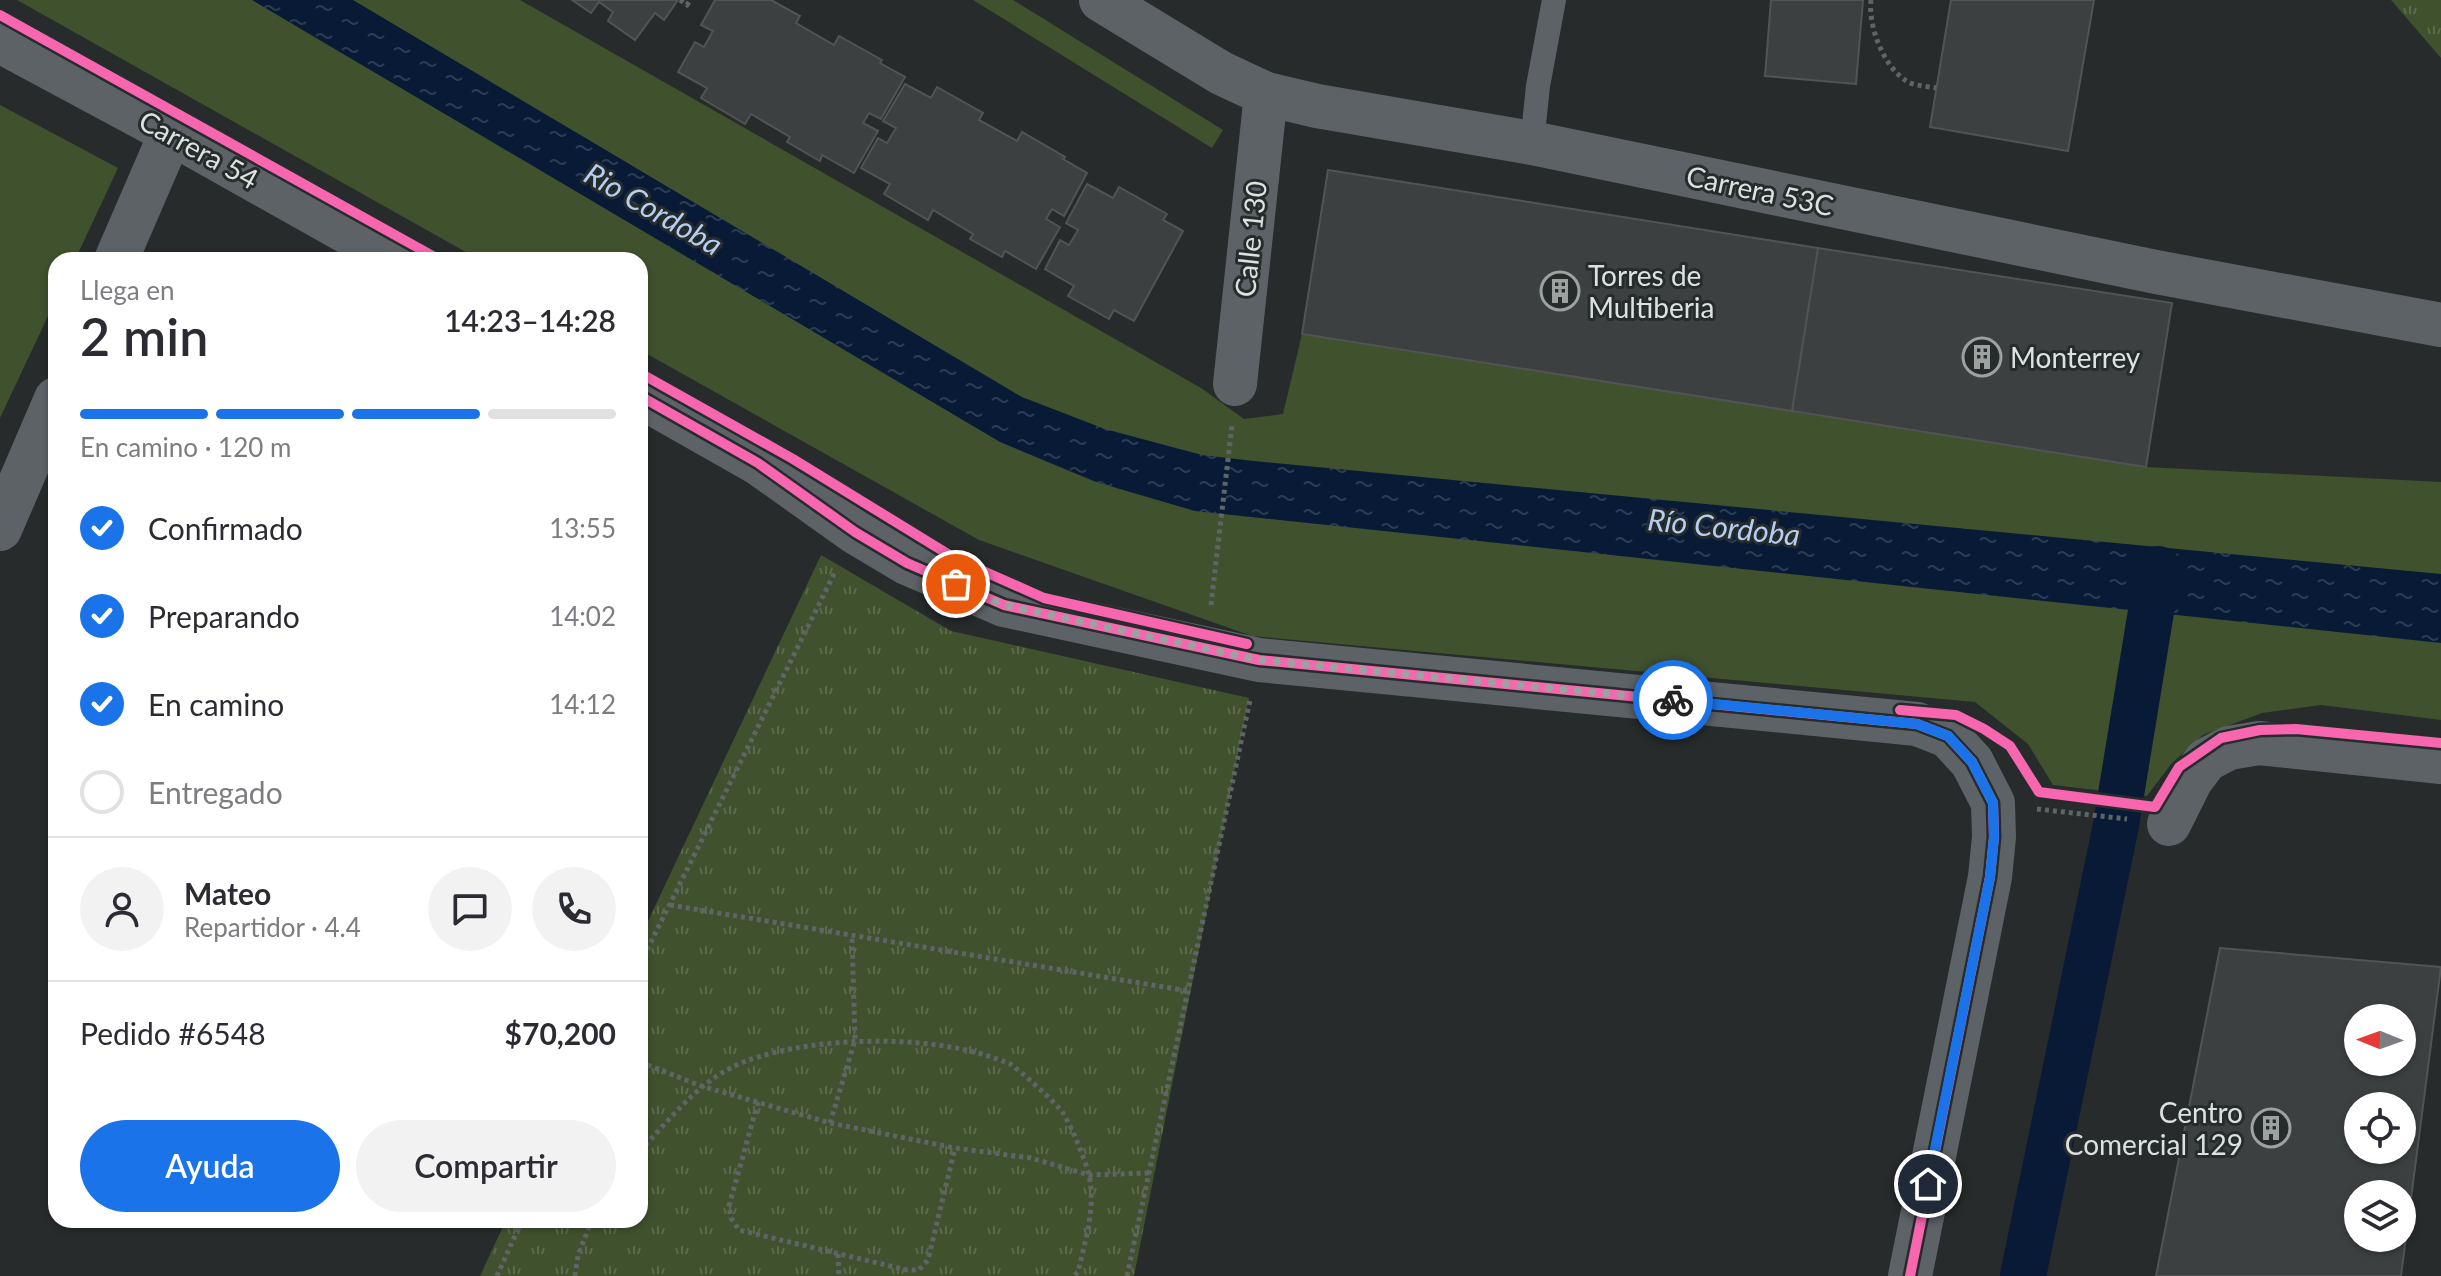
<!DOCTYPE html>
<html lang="es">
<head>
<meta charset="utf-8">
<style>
  :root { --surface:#fff; --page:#f2f2f3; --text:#2b2b33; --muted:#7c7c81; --line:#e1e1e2; --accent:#1a73e8 }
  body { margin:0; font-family:Lato,sans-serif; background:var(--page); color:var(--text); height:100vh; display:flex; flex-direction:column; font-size:30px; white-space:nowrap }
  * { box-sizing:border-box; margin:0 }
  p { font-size:26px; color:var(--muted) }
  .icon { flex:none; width:44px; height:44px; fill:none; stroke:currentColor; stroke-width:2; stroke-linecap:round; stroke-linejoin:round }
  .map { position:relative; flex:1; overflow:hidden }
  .sheet { position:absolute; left:48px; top:252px; width:600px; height:976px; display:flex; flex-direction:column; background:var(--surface); border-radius:24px; box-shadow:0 2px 6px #0004 }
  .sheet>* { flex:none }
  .needle { width:52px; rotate:271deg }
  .fabs { position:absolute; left:2344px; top:1004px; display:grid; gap:16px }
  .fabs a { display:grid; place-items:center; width:72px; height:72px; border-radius:50%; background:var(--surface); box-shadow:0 2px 6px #0004; font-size:40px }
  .pin { position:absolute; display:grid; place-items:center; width:68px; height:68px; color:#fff; margin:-34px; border:4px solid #fff; border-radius:50%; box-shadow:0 2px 8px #0007 }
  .courier { position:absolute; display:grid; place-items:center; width:80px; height:80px; margin:-40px; border:6px solid #1a73e8; border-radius:50%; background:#fff; color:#222; box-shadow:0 2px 10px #0007 }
  .head em { font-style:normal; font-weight:600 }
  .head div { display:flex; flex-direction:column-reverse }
  .head { display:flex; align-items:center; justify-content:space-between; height:136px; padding:0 32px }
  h1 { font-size:52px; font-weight:600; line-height:60px }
  .bar { display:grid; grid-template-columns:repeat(4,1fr); gap:12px 8px; align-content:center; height:96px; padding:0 32px }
  .bar i { height:10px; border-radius:6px; background:var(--line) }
  .bar .current { background:var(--accent) }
  .bar p { grid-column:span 4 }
  .line { display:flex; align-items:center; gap:20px; padding:0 32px; border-top:2px solid var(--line) }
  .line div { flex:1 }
  .round { display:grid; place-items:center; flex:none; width:84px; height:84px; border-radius:42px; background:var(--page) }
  ol { padding:0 32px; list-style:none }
  li { display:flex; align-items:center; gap:24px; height:88px }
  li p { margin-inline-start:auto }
  li .icon { padding:8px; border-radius:50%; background:var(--accent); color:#fff; stroke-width:4 }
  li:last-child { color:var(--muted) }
  li i { width:44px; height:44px; border:4px solid var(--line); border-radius:50% }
  .button { display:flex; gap:16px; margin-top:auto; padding:16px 32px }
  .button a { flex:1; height:92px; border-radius:48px; background:var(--accent); color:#fff; font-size:32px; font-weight:600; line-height:92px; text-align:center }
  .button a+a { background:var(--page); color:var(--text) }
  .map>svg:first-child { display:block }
  .green { fill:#40512e }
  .park { fill:url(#park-tufts) }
  .water { fill:url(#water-ripples) }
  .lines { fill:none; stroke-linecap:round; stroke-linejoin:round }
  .canal { stroke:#091a37; stroke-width:46 }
  .building { fill:#3d4040; stroke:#515454; stroke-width:2; fill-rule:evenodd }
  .path { stroke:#5f6566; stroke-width:5; stroke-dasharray:4 4; stroke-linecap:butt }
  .lane { stroke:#5c6266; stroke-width:24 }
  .street { stroke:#5c6266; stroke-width:44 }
  .cycleway-casing { stroke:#262c2c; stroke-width:15 }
  .cycleway { stroke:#f766af; stroke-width:10 }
  .done { stroke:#9da2a1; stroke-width:8; stroke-dasharray:0 14.4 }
  .route { stroke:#1a73e8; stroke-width:10 }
  .labels { text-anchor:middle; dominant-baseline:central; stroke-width:6; stroke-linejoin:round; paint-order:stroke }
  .street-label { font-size:28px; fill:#dde2e1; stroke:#262c2c }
  .poi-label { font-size:28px; fill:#dde2e1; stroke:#262c2c; text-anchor:start }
  .water-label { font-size:30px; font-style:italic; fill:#b7cef3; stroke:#262c2c }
</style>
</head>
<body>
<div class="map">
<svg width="2441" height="1276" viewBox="0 0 2441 1276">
  <defs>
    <pattern id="park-tufts" width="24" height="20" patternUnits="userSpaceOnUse" patternTransform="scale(2)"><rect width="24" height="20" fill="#40512e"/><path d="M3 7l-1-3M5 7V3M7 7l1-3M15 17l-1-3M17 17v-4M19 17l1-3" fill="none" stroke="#5b6a4c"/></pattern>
    <pattern id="water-ripples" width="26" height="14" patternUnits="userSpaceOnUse" patternTransform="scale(2)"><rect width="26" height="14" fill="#091a37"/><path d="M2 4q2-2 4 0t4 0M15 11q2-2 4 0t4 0" fill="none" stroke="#2c3b54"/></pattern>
  </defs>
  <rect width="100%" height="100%" fill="#272b2b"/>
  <path class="green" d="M17,0h503l681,388 43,31 39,-5 19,-80 844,133 295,15v238l-120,-15 -59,8 -59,22 -32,29 -24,32 -94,-11 -25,-41 -53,-42 -723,-66 -273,-96 -339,-190v-90h-160z
    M973,0h40l210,130 -11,18z
    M0,105l118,63 -43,92h-19v39l-56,119z"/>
  <path class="park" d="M2391,0h50v58z
    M821,555l130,76 298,67 -115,578h-654l26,-56h134v-282z"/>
  <path class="water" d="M252,0h101l669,397 83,32 97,26 52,6 1187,113v69l-1246,-132 -99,-29 -96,-40z"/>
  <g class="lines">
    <path class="canal" d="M2023,1276l93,-451 42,-256"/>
  </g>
  <path class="building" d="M572,0h106l-14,20 -9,-7 -20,27 -27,-19 5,-9 -14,-10 -8,11z
    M715,0h56l29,16 -4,7 38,22 5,-9 43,24 -2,3 25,14 -24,42 -12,-6 -6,10 15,8 -24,42 -32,-18 -2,6 -33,-19 3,-5 -39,-23 -6,10 -44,-26 6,-10 -29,-16 17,-30 9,5 9,-16 -12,-6z
    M1771,0h92l-7,84 -91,-8z
    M1951,0h143l-26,151 -138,-24z
    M905,84l26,14 6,-11 46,26 -4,7 38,21 5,-9 43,25 -2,2 24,14 -23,43 -12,-7 -6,10 14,8 -24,42 -31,-18 -3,6 -32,-18 3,-5 -40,-24 -5,10 -44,-26 6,-10 -29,-16 17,-30 9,5 9,-15 -13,-7z
    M1328,170l490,78 -26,163 -490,-77z
    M1087,184l26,14 6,-11 48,27 -4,6 20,11 -49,90 -20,-11 -5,9 -41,-23 6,-10 -29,-17 15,-29 9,5 9,-15 -12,-7z
    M1818,248l354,55 -26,164 -354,-56z
    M2220,948l221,19 -40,309h-245zM2358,1018h44v44h-44zM2358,1106h44v44h-44zM2358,1194h44v44h-44z"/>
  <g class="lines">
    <path class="path" d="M680,0l7,5 3,-5
      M1871,0c-3,26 12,65 34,80 7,6 22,6 31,8
      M1211,605l21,-180
      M2037,809l90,10
      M670,905l518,86
      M640,964l195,-392
      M640,1062l61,24 129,37 125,25 76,10 58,17 60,-2
      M758,1102l-29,104 2,12 8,12 168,40h12l9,-10 27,-112
      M830,1123l25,-83 -3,-105
      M640,1151c32,-34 61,-73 106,-90 72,-26 193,-28 264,3 8,4 48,41 53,49 7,10 24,51 26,62 7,32 -4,67 -11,97l-4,4
      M838,1254l1,22
      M497,1276l25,-56
      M575,1276l3,-21 14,-35
      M1127,1276l123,-576"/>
    <path class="lane" d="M1532,143l6,-57 16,-86"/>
    <path class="street" d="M1101,0l120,73 45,21 51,12 215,37 624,129 285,53
      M0,41l171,92 226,127
      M116,260l55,-127
      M1235,384l31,-290
      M640,396l118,67 97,69 52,31 97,42 255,55 658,64 31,12 24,26 21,41 1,34 -4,40 -80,399
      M0,529l56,-130
      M2169,824l22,-44 15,-20 23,-12 30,-5 182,19"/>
    <g class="cycleway-casing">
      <path id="cycleway" d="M0,15l440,245
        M640,373l153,86 163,100 88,39 203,46
        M640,396l118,67 97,69 52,31 97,42 255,55 658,64 31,12 24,26 21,41 1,34 -4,40 -80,399
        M1900,710l56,5 28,14 26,17 29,46 116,15 24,-40 42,-29 39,-8 36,-1 145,14"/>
    </g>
    <use href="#cycleway" class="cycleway"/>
  </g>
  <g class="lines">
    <path class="done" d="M956,584l48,21 255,55 414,40"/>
    <path class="route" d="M1673,700l244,24 31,12 24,26 21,41 1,34 -4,40 -62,307"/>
  </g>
  <defs>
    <g id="building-ring" transform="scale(2)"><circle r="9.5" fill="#262c2c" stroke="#9da2a1" stroke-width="1.5"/><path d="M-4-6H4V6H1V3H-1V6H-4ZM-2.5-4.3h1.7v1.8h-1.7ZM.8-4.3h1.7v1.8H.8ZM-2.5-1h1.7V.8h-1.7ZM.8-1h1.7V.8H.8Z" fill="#9da2a1"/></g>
  </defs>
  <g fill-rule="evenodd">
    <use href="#building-ring" x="1560" y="291"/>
    <use href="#building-ring" x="1982" y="357"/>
    <use href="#building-ring" x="2271" y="1128"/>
  </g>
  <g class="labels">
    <g class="street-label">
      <text transform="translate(199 149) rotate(29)">Carrera 54</text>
      <text transform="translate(1760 190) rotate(12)">Carrera 53C</text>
      <text transform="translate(1250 239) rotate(-84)">Calle 130</text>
    </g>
    <g class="poi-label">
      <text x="1588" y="275">Torres de<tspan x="1588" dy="32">Multiberia</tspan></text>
      <text x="2010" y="357">Monterrey</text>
      <text x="2243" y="1112" text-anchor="end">Centro<tspan x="2243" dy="32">Comercial 129</tspan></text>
    </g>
    <g class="water-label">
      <text transform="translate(654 208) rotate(30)">Rio Cordoba</text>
      <text transform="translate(1724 526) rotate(6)">Río Cordoba</text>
    </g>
  </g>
</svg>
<div class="fabs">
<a><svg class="needle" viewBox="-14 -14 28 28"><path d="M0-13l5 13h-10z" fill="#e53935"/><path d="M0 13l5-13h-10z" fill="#7c7c81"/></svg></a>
<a><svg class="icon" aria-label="locate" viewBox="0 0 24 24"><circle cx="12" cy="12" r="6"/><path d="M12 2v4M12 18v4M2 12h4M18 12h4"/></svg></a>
<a><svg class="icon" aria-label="layers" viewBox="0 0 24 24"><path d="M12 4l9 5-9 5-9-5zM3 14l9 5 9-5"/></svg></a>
</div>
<div class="pin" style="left:956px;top:584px;background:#ea580c"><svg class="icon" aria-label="bag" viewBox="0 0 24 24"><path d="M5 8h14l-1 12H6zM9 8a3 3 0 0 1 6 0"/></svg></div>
<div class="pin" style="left:1928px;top:1184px;background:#1f2937"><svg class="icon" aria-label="home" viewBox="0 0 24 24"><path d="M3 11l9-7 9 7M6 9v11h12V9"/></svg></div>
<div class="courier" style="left:1673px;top:700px"><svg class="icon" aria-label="bike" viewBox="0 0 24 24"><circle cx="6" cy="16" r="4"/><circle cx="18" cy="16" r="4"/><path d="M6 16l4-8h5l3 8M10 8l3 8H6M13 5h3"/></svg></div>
<section class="sheet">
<div class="head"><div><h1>2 min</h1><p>Llega en</p></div><em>14:23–14:28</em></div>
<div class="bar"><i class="current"></i><i class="current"></i><i class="current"></i><i></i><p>En camino · 120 m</p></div>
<ol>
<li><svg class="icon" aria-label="check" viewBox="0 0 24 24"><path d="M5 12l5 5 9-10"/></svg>Confirmado<p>13:55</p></li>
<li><svg class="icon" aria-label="check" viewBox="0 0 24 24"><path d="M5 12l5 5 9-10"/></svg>Preparando<p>14:02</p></li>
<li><svg class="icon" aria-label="check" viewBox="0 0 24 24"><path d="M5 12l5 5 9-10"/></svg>En camino<p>14:12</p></li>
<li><i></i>Entregado</li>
</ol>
<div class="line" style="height:144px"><a class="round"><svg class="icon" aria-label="person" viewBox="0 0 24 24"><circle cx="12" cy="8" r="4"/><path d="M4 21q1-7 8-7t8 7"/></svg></a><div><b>Mateo</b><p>Repartidor · 4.4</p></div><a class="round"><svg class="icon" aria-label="chat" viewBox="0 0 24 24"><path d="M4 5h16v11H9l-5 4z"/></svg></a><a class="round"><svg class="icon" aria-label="phone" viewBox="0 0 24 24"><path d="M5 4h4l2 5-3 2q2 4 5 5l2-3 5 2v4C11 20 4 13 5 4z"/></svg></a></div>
<div class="line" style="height:104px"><div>Pedido #6548</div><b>$70,200</b></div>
<div class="button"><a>Ayuda</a><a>Compartir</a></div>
</section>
</div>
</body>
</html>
